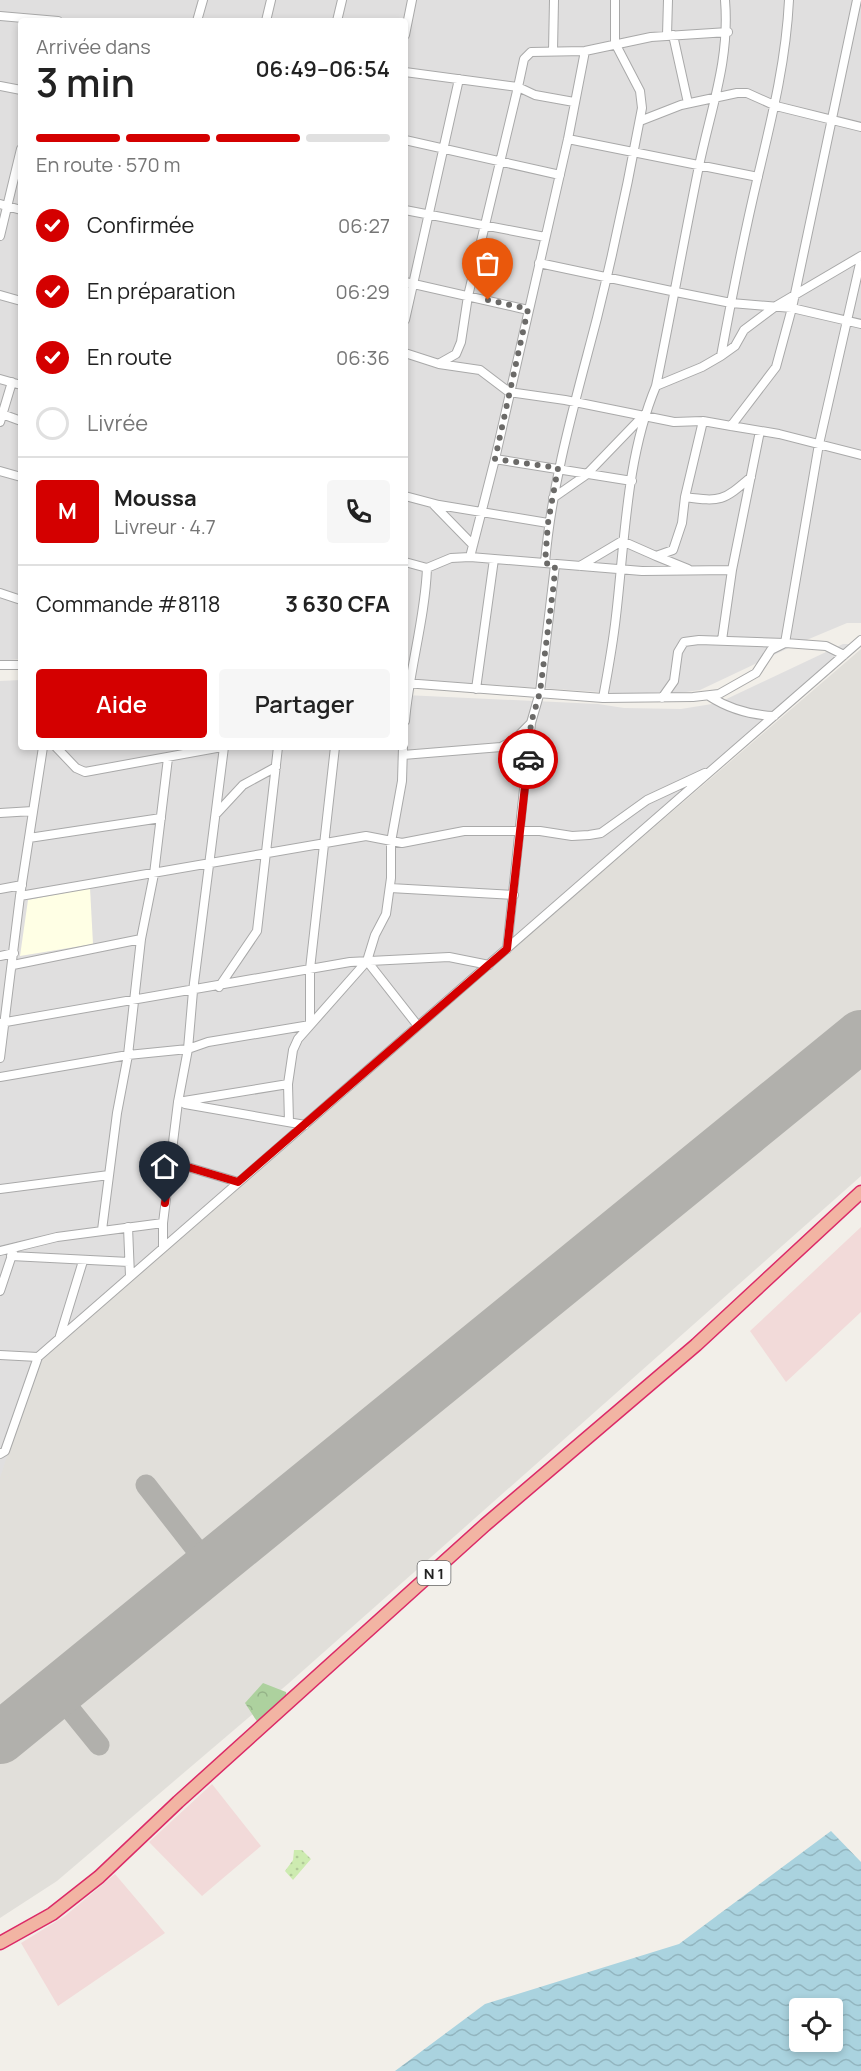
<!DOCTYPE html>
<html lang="fr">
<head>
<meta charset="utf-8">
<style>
  :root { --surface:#fff; --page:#f6f6f6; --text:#222; --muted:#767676; --line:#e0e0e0; --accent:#d40000 }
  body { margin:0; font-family:Manrope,sans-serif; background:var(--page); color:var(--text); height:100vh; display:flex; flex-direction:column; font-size:22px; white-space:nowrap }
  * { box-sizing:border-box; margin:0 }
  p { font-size:20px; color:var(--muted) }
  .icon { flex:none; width:33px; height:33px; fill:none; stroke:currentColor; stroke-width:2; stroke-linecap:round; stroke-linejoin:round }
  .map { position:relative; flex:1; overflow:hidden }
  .sheet { position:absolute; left:18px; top:18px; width:390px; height:732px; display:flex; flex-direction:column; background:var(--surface); border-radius:6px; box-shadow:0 3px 9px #0003 }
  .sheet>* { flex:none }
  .tools { position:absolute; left:789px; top:1998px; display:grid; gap:12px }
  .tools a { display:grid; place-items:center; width:54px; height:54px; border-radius:6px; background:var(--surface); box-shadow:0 3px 9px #0003; font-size:30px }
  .pin { position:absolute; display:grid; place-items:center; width:51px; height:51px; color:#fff; margin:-62px -26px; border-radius:50% 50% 50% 0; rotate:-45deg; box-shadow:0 0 6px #0007 }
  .pin .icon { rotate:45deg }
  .courier { position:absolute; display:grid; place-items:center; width:60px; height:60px; margin:-30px; border:4px solid #d40000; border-radius:50%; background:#fff; color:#222; box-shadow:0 2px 8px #0007 }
  .head em { font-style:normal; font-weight:600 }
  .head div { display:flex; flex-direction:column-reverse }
  .head { display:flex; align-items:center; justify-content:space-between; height:102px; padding:0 18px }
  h1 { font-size:39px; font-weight:600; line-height:45px }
  .bar { display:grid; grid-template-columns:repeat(4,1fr); gap:9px 6px; align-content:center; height:72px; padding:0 18px }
  .bar i { height:8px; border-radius:4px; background:var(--line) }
  .bar .active { background:var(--accent) }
  .bar p { grid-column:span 4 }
  .line { display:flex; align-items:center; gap:15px; padding:0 18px; border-top:2px solid var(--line) }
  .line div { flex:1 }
  .round { display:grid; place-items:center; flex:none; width:63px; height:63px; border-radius:6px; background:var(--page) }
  ol { padding:0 18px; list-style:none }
  li { display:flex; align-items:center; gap:18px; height:66px }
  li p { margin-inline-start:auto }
  li .icon { padding:6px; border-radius:50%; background:var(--accent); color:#fff; stroke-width:4 }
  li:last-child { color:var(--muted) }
  li i { width:33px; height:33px; border:3px solid var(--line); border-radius:50% }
  .button { display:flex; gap:12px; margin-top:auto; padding:12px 18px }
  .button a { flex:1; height:69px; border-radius:6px; background:var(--accent); color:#fff; font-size:24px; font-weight:600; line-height:69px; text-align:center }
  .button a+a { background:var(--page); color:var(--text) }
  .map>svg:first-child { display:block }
  .residential { fill:#e0dfdf }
  .commercial { fill:#f2dad9 }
  .education { fill:#ffffe5 }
  .airport { fill:#e1dfda }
  .grass { fill:url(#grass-dots) }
  .forest { fill:url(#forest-crowns) }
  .water { fill:url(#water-waves); fill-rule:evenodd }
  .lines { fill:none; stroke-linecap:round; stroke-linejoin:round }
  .taxiway { stroke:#b1b0ac; stroke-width:21 }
  .runway { stroke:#b1b0ac; stroke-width:52 }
  .minor-casing { stroke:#a9a9a9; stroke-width:10 }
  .trunk-casing { stroke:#dc2a67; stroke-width:15 }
  .minor { stroke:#fff; stroke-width:8 }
  .trunk { stroke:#f2b4a3; stroke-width:12 }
  .done { stroke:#6b6a68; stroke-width:6; stroke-dasharray:0 10.8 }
  .route { stroke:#d40000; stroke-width:8 }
  .labels { text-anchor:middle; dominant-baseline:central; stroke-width:5; stroke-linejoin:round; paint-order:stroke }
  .shield { fill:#fff; stroke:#646464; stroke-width:1.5 }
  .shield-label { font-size:15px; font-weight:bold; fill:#222 }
</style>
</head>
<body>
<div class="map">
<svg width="861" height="2071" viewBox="0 0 861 2071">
  <defs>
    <pattern id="grass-dots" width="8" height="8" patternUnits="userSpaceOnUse" patternTransform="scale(1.5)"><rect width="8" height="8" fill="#cdebb0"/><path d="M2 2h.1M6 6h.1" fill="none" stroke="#b0c997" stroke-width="1.8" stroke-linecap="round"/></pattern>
    <pattern id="forest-crowns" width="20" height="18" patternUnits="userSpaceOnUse" patternTransform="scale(1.5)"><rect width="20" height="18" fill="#add19e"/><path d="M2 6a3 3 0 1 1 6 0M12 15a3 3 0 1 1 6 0" fill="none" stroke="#95b388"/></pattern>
    <pattern id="water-waves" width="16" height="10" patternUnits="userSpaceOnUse" patternTransform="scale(1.5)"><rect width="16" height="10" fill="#aad3df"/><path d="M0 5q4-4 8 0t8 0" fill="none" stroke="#92b5bf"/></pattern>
  </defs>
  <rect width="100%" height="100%" fill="#f2efe9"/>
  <path class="residential" d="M0,0h861v623h-14l-50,21 -97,46 -41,6 -254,-17v-658h-384v638l-21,2z
    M843,644h17l-823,711 -37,128v-802l21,-1v67h384v-52l193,9 26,4 57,1 37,-6z"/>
  <path class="commercial" d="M861,1227v85l-75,70 -36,-51z
    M212,1784l49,62 -59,50 -53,-54z
    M115,1874l50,59 -107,73 -37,-63 44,-27z"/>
  <path class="education" d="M90,888l3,56 -73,12 8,-56z"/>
  <path class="airport" d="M861,649v527l-572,507 -232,198 -57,37v-440l38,-117 9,-11z"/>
  <path class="grass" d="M294,1850h8l9,9 -18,21 -8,-9 8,-11z"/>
  <path class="forest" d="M263,1683l23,9 1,10 -29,21 -13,-20z"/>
  <path class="water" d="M831,1831l30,31v209h-466l90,-67 194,-60zM800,2008h32v34h-32z"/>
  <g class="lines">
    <path class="taxiway" d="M146,1485l64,82
      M56,1692l43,53"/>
    <path class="runway" d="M0,1738l861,-702"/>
    <g class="minor-casing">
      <path id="minor" d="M0,16l58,5
        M197,21l6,-21
        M266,21l5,-21
        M337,21l5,-21
        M405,35l7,-35
        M667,35l1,-35
        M673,35l15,68
        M553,51l1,-51
        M405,72l113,15 6,-28 7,-7 54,-1 66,-14 77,-5
        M0,86l21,4
        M640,121l41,-16 56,-12h10l29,13 85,21
        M568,139l190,38
        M405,140l155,35
        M0,204l21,6
        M405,210l140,27
        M0,236l21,-87
        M539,263l137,29 55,11 61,5 69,16
        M405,282l123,28
        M0,295l21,6
        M405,320l54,-241
        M405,353l34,11 41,6 29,22 56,8 109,22 29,-1 28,5 48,8 82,21
        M721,356l14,-10 9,-16 32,-24 85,-50
        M440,363l16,-9 5,-12 7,-46 50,-209 17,8 39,7
        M0,379l21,6
        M656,386l46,-19 19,-11c11,-60 23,-121 37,-180 14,-59 28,-115 31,-176
        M2,414l19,7
        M0,422l12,-40
        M731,426l45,-59 16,-59 65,-308
        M495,459l137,22
        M0,471l21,6
        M405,496l34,9 109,18
        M685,497c36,5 38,4 66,-20
        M553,498l33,-23 56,-58
        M434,505l39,40
        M656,556l32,13
        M470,557l25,-98 73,-320 17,-88
        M405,562l22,6 24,-10 19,-1 172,14 90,-1 -10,70
        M545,563c7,-84 31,-164 52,-245 17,-69 32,-139 45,-210l-2,-17 -25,-48v-43
        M580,566l42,-25 34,15 17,-6 9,-27 3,-26 18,-76
        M732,570l28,-139
        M0,593l21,7
        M0,665h21
        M405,683l198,15 90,-1 26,-3 37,-21 15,-23 14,-7 41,3 18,9
        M476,689l18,-130
        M709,696c20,13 42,19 65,20
        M603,698c5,-27 10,-54 13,-82 9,-76 10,-158 40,-230 15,-73 28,-147 43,-220 12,-58 31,-106 26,-166
        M662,698l12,-17 4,-29 6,-10 15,-2 86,3 34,-199 42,-185
        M405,721c4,-51 20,-101 22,-153
        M56,747l20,21 9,4 137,-25
        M403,747l-1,34 -11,61v36l-5,36 -11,21 -8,26 51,65
        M403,755l98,-8 13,-7 17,-17
        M0,813l33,-2
        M217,813l26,-28 33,-18
        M29,838l132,-20
        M390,888l124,7
        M0,889l22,-4
        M20,896l346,-60 36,7 62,-12h76l32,5 17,-1 12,-2 46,-33 58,-27
        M507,949l24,-226 9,-31 15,-127
        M0,956l14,-3
        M13,965l128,-26
        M219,987l38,-56 21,-184
        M0,1023l350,-61 99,-5 40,8
        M310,1025v-56l25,-222
        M0,1058l20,-162 23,-149
        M0,1077l128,-22 60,-6 20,-7 102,-17
        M288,1084l1,38
        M178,1102l110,-18 5,-34 5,-11 69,-78
        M185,1104l120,21
        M171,1162l67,20
        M0,1189l109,-14
        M128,1227l2,49
        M102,1230l15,-117 11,-58 13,-116 13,-65 14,-116
        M163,1247v-24l15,-121 10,-53 5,-58 31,-244
        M0,1251l57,-14 106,-14
        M11,1256l118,6
        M0,1291l13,-39
        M60,1336l23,-75
        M0,1355l38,2
        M0,1454l5,-3 33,-94 823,-717"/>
    </g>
    <g class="trunk-casing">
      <path id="trunk" d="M0,1943l52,-29 47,-37 79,-75 307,-277 211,-180 165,-153"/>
    </g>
    <use href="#minor" class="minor"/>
    <use href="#trunk" class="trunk"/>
  </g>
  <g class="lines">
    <path class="done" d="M488,300l40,9 -33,150 63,9 -10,55 -3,40 10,2 -1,17 -14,110 -9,31 -3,36"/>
    <path class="route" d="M165,1203l6,-41 67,20 269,-233 21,-190"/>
  </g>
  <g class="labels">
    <rect class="shield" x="417.5" y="1561" width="33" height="24" rx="4.5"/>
    <g class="shield-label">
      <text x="434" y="1573">N 1</text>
    </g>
  </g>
</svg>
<div class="tools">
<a><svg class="icon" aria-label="locate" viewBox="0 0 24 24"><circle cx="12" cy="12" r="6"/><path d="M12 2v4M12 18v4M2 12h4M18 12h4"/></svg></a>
</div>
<div class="pin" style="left:488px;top:300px;background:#ea580c"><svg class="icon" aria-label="bag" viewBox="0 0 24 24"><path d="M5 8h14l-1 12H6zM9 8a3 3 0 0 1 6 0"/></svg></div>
<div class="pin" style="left:165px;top:1203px;background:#1f2937"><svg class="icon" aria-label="home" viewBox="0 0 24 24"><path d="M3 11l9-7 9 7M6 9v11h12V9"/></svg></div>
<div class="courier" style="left:528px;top:759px"><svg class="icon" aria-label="car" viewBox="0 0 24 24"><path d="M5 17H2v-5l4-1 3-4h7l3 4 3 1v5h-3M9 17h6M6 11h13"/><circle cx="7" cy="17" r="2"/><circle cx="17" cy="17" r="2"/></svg></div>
<section class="sheet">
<div class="head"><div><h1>3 min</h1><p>Arrivée dans</p></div><em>06:49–06:54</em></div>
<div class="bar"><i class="active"></i><i class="active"></i><i class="active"></i><i></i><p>En route · 570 m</p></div>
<ol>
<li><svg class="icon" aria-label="check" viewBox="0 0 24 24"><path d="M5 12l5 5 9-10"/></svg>Confirmée<p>06:27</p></li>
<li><svg class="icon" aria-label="check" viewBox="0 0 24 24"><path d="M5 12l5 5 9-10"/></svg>En préparation<p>06:29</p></li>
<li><svg class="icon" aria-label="check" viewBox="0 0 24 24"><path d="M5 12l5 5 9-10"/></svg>En route<p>06:36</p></li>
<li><i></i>Livrée</li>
</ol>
<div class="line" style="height:108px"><b class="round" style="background:var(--accent);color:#fff">M</b><div><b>Moussa</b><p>Livreur · 4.7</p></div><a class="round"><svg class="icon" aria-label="phone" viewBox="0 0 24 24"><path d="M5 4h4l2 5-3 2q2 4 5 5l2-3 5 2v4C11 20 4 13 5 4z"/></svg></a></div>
<div class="line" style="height:78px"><div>Commande #8118</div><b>3 630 CFA</b></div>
<div class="button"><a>Aide</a><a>Partager</a></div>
</section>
</div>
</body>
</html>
